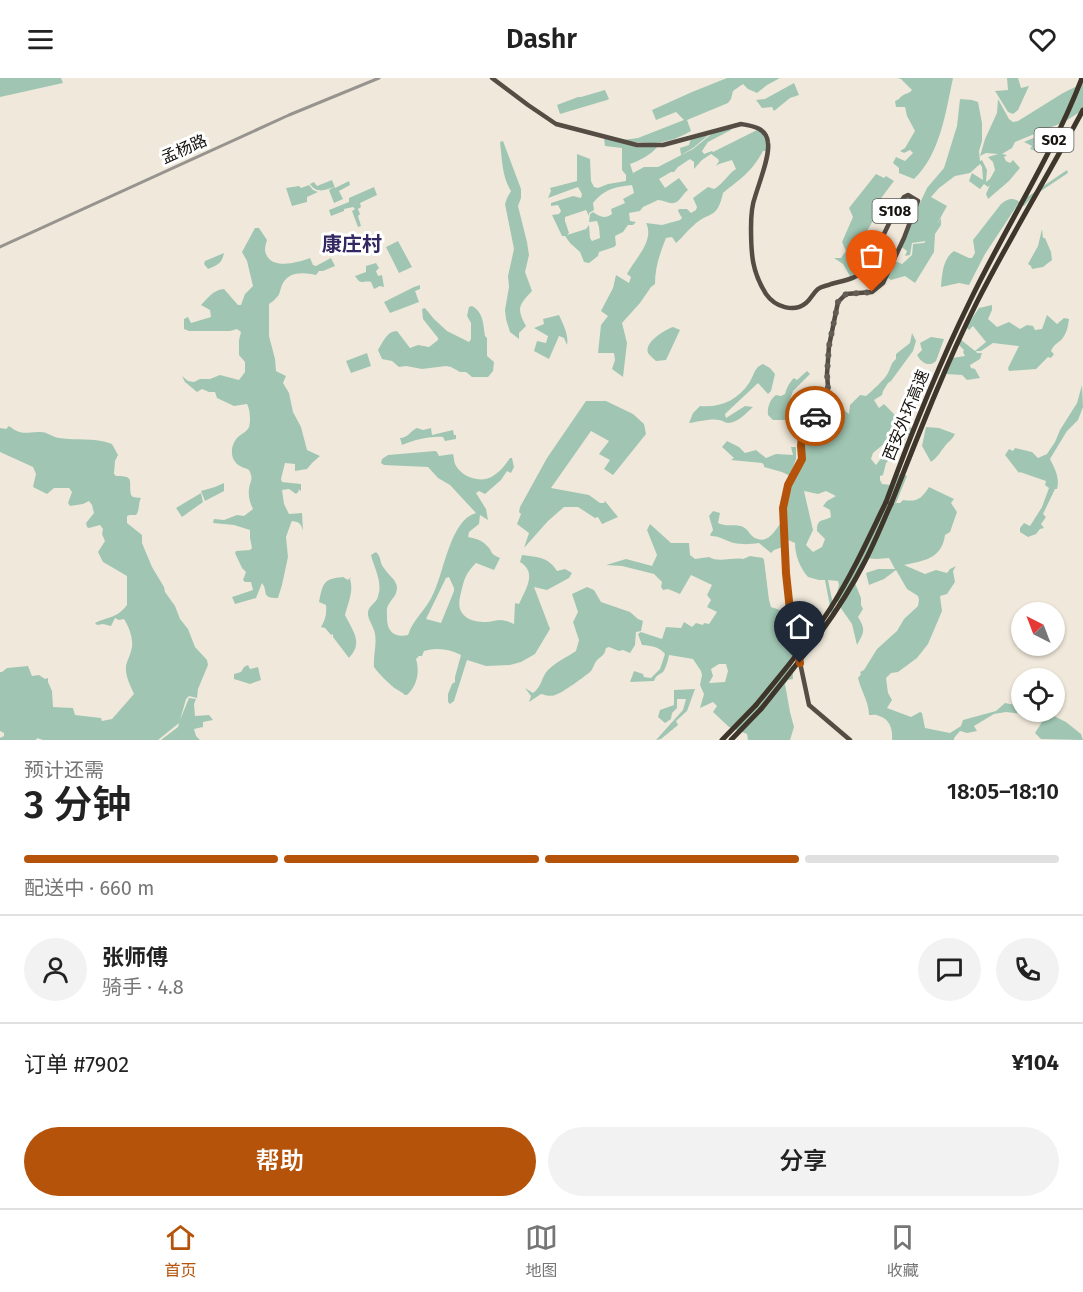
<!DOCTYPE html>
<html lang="zh">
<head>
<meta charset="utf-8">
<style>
  :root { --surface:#fff; --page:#f2f2f2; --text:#222; --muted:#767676; --line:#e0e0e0; --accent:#b45309 }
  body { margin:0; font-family:"Fira Sans","Noto Sans SC",sans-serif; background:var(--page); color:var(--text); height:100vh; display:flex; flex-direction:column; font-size:22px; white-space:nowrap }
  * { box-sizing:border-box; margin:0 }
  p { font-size:20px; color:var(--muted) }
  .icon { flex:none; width:33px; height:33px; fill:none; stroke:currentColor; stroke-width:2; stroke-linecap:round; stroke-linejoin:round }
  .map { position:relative; height:662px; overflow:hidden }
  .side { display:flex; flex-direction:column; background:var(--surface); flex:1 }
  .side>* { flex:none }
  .needle { width:39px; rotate:318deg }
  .tools { position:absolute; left:1011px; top:524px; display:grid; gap:12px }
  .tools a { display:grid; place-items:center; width:54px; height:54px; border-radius:50%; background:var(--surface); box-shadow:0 2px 4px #0004; font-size:30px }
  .pin { position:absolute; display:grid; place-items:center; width:51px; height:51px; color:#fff; margin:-62px -26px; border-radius:50% 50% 50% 0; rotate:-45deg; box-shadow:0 0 6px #0007 }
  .pin .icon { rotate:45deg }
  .courier { position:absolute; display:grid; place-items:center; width:60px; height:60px; margin:-30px; border:4px solid #b45309; border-radius:50%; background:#fff; color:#222; box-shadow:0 2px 8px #0007 }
  .headline em { font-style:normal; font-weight:600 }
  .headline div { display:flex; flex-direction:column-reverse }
  .headline { display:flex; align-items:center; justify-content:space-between; height:102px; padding:0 24px }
  h1 { font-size:39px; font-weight:600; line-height:45px }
  .bar { display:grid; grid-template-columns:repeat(4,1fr); gap:9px 6px; align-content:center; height:72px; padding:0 24px }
  .bar i { height:8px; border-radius:4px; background:var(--line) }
  .bar .active { background:var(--accent) }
  .bar p { grid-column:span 4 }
  .line { display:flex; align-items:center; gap:15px; padding:0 24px; border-top:2px solid var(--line) }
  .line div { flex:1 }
  .round { display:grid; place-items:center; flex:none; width:63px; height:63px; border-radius:32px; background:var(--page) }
  .button { display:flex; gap:12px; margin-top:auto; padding:12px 24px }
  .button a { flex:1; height:69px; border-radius:36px; background:var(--accent); color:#fff; font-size:24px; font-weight:600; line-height:69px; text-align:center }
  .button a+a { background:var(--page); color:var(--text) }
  header { display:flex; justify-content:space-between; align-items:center; height:78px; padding:0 24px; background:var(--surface); font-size:27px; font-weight:600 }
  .tabs { display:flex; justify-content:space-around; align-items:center; height:84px; border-top:2px solid var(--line); background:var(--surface); font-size:16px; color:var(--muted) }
  .tabs a { display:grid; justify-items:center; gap:3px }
  .tabs .active { color:var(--accent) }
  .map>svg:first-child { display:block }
  .green { fill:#a0c6b3; fill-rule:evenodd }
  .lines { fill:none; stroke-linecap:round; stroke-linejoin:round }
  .tertiary { stroke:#97938e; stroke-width:3 }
  .primary { stroke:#554d44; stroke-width:4.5 }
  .motorway { stroke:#3e352b; stroke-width:5 }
  .motorway-bridge { stroke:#3e352b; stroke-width:5 }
  .done { stroke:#625e56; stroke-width:6; stroke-dasharray:0 10.8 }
  .route { stroke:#b45309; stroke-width:8 }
  .labels { text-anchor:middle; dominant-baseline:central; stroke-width:6; stroke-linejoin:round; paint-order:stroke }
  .shield { fill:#fff; stroke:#5c5a56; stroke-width:1.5 }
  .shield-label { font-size:15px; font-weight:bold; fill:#16130e }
  .street-label { font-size:16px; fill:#16130e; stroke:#fff }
  .quarter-label { font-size:20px; font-weight:bold; fill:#342863; stroke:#fff }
</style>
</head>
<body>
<header><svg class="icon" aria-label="menu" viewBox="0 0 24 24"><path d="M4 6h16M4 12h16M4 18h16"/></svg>Dashr<svg class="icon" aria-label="heart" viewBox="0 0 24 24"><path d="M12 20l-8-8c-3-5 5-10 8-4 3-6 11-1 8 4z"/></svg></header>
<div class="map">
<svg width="1083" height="662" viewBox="0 0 1083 662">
  <rect width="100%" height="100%" fill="#f0e9db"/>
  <path class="green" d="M0,0h61l2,5 -63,14z
    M727,0h53l-13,7 -10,8 -9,-4 -5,-5 -10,7 -2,8 -3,4 -41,17 4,11c-24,14 -42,14 -68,9l15,-2 46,-18 -8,-8 -20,8 -4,-10 40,-18z
    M897,0h56c-7,33 -13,77 -39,101l-15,-6v-5l-6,-5 3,-6 9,4 8,-8 -3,-3 -6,3 -4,-2 5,-3 10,-17 -8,-15 -2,-9h-9l-1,-6c4,-1 4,-3 7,-5 4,-3 7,-2 10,-6l-11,-11z
    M1007,0h11l3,10 8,-2 -11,24 -5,4 -5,-2 -13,-21 13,-1z
    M794,5l5,12 -9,3 -16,13 -2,-4 -10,1 -6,-8 9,-1z
    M1083,5v27l-19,12 -49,20 -3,6 -10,6 5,1 -3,2 2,4 4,2 3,-3 7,8 -11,13 -21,18 -2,-5 4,-9 -2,2 -4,-3 -4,5 -11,-8 3,-8 11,7 -1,-13 -2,-3 -10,9 -15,3 -16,12 -8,9 16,9 -10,18 4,-6v7l-6,9 -1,18 -19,31 -10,-7 -14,4 -6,-4 8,-16 9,4 10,-9 1,-11 11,-1 2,-2 -14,2 -2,12 -5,1 2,-5 -7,-5 27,-58 17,-20 13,-42 3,-27 12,1 6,2 4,21v18l-3,10 1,10 2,-1 5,10 -1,12 4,-3 5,-9 -2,-8 -5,-5 10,-3 -12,-1 -6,3 5,-17 12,-26 1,-14 11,20 4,3 5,-1 45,-28z
    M605,12l4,9 -2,1 -47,14 -3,-9 21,-8h3z
    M732,50l-1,2 -23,12 -6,9 2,3 8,-3 1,1 46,-23 9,9v13h-5c-12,22 -22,27 -40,42 -6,28 -14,17 -30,33 -6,5 -11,12 -17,17l-4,-6 -6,1c-6,15 -11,29 -11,46l-4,3 -11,16 -18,20 5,20 -4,34 -11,-8 3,-9 -1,-7h-16l3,-28 7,-9 -7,-5 12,-23 3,-13 13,8 2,-6 -4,-3c8,-15 28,-34 19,-51l16,2 18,-5 2,-2 -4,-7 1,-2h8l4,4 5,-3 1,-3 -4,-9 15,-11 6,2c9,-5 14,-15 22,-20l-4,-9 -13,4 -3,2 3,-5 -1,-2 -7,-5 -9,6 -8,9v-7l-4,-3 -12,8 -4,5h-3l-12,7 6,9 14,-10 9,12c-5,3 -8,12 -14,13 -5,1 -11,-3 -16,-3l-15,7 -3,4 -11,2 1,8 6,1 -3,3h-5l-5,7 -8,4 1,9 -2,2 -15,5 -1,4 -9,7 -5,-1 -4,-10 -10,-9 -5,-7h-3l-10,-21 7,-1 2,-3 -3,-6 -7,1v-3l22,-7 8,2 1,-4 -4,-7 -30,11 3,-7 -1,-3 27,-7v-27l13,5 1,22 3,6 4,1 10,-4 18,-3v-6l-4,-5v-22l-17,-2 -1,-8 35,8 20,-1c-8,10 -18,15 -29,19l3,9 11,-6h14l35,-18 21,-17zM632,107l2,8 -11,6 2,4 -14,6 1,5c-7,5 -12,3 -19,-2l-3,2 -1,8 8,-1 2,6 1,11 -8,3 -2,-3 -1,-13 -3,4 -19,6 2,-2 -4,-12v-4l21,-7 3,6v-3l5,-3 -1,-7c12,-14 21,-16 39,-18z
    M1054,51l4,6 -5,5 -7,2 -1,4 -6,6 -9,-3 2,-3 -8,-4z
    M711,55l-18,15 -12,7 -1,-7 9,-3 2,-7z
    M503,63l18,48v9l-3,8 9,36 2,13 -4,17 7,19c-13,14 -16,17 -6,35l-7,7v6l-9,-7 -4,-13 -1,-9 4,-23 -1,-11 6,-27 -9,-45 2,-6 4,-7c-9,-14 -9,-32 -11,-49z
    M1067,92l1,3 -36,24 -8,9 -6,-2 -33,50 -16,31 -10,-2 -18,4c1,-13 2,-29 13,-36l15,7h3l3,-5 -2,-13 28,-36c7,-5 11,-7 19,-2z
    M876,96l8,4 2,-2 8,5 -15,20 1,7 -19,34 1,5 -3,10 10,3 -7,11 -12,5 -7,-12 -9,-6h7l5,-7 -4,-9 11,-25 -4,-9z
    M332,102l3,8 14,-7 1,4 -11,6 4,8 -9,4 -5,-13 5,-3c-9,3 -17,7 -24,-3l4,-2 3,4z
    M309,107l4,5 5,2 -11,5v5l-15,4 -6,-18 13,-2 2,2z
    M374,109l3,8 -17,8 1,4 -3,2 2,5 -2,2 3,10 -3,1 -6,-16 3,-2 -2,-2 -9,2v2l-13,5 -2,-6 20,-8v-4z
    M255,150h4l8,12c-1,3 -2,7 -2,10 3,21 32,13 45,8l3,7 3,1 15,-8 4,8 -12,5h-4l-3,4c-12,-3 -28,-4 -34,10 -2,5 -2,10 -6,13 -2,3 -5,4 -7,6v32l6,23 1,12 10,5 -3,7 6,10 4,19 8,15 6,23 13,6 -8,7 -5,6 -12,2v-7l-10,-1 -4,16 1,3 19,2v7l-3,-2 1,2 -3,3 -7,-5 -7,1 2,14 5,10 13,-1 1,18c-2,-7 -3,-9 -11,-10l-1,2 -5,14 2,20 -6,28 -4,13c-18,0 -9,-6 -16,-15l-6,15 -21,6 -3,-7 21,-7 -2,-8h-6l-2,-2 3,-8 -4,-4 -7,-15 1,-2 14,-1 2,-2 -2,-10v-8l-16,-5 -21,-2 1,-4 10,1 13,-5 7,1 9,-7c-3,-6 -5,-13 -4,-20 1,-9 5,-9 0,-19 -3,-2 -6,-2 -9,-4 -11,-6 -10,-21 -2,-29 3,-3 9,-5 11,-10 2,-6 1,-18 -2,-23l-13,2 -17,-8 -2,-6h-6l-7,-3 -5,3 -12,-10 -3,-6 6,5 6,1 6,-3h10l10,-4 19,5 6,-8v-10l-6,-7v-15l2,-8 -4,-3 -7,2h-41l-5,-2v-10l4,-2 3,6 20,-6 -1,-7 -9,-5c6,-6 13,-16 23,-16l14,16h3l4,-11 8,-8 -6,-25 -5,-9z
    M1042,151l1,9h2l6,14 1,8 -9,7 -11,2 -1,-3 -3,-2 10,-18z
    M398,163l14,26 -13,6 -13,-26z
    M224,175c-2,11 -7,12 -16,16l-4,-5 1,-3z
    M376,185l3,5 -3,3 2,5 4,-1 2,12 -4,-1 -6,3 -3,-7c-8,-2 -10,4 -16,-6l11,-4v-6z
    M420,207v4l-5,2 4,11 -29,11 -6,-11 30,-15z
    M992,227v5l-4,9 9,8 12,-5 11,7 7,-4 6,1 2,4 7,-1 5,-14 10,9 7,-6 5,1c-1,7 -2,14 -7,20 -5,5 -8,5 -11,12l3,3 -3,4 -3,-1 -12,12 -27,2 -1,-3 11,-22 -26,-3 -12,8h-5l1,2h5l-2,6 -10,6 1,3 4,1 5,9 -13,2 -5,-5 -16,-1 6,-16 13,-2 -2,-4 1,-2 -6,-6 2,-5 15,12 11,-9 -13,-16 -4,4 -3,-3 13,-19z
    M472,228c12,7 11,18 13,30l2,2v18l7,6 -1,9 -5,6h-16l-6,-5h-6l-9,-5 -5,-1 -24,3 -16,-3 -7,1 -7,-6 -10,-2 -4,-9c5,-8 9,-19 19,-19l13,17 8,-3 11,2 9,-7v-2l-15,-19 -1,-10 3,-1 9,11 13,12 22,11 2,-3v-16l-4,-7 2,-9z
    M559,237c4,9 10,20 8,30l-3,-7 -5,-2 -10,23 -15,-8 3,-10 9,2 2,-7 -14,-8 10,-4 -1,-5z
    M673,249l7,3 -14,30 -10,1c-3,-3 -6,-5 -8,-8 -4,-11 17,-23 25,-26z
    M912,255l4,8 -3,10 -22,30 -3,2 -5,8 -1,4 -8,5 5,8 5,-4 14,14 2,11 17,-2 -14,14 -11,-4 -19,16 -2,6 5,6 12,-16 12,-6 5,1 -19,19 -3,12 -3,1v4l2,4 9,1 4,-10 7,-1 5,2 -11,27h4l3,-3c15,2 18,-1 26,-13l25,12 -3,4 6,9 -7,20 -5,3c-3,24 -22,26 -41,30l21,9 11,-4 11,3 3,-4 6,-3 -3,5 2,11 -8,12 -7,2 2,15 -14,33 -11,14 -19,14 -7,1 -5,5 2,15 4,7 -5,8 24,9 9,-5 2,1 3,15 25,5 11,-7 2,-6 33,-9 9,-8 16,3 1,5h22l22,11 15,12 2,6 -42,-1 -6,-6 7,-11 -6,-6 -30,-4 -12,2 -20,12 3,5 -10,2 -7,-2 -6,7v2h-62c1,-10 -2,-21 -13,-24 -3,-2 -7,-1 -10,-1 0,-13 -8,-24 -11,-37l3,-4 -1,-2 4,-2 13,-21 20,-18 7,-12 14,-13 1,-6 -1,-4 -11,-7 -11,-19 -12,9 -15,6 -3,-12 12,-4h17l-6,-11 -13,1 -12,-1 1,9 -10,16 6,15v7l2,4 -5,8c8,13 6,15 -1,28l-5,-21 -14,-20 -1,-11 2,-8 -1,-4 -10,-1 7,34 -3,3 -7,-37h-6l-11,-3c-8,-9 -13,-22 -13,-34l-7,-3 -3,-38 14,-42 -2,-27 7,5v6l11,2 18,-10 2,-4c-5,-3 -11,-4 -15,-8l2,-3 8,-1 2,-8 3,1 6,-5 8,6 1,-9 10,-10 6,1c6,-5 19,-17 22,-23 3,-6 3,-10 8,-14v-5l14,-11zM804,413l14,3 8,-3 10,5 -9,5 -4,5 7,4 1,7c-9,5 -14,1 -14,14l8,8 -3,8 -9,5 -7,-7 7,-15z
    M931,259l13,2 -8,22c-8,7 -15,1 -19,-6l5,-5 -2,-7z
    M367,275l4,13 -20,7 -5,-12z
    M763,286l7,4 5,6 -4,17 -3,3 -10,-11 -33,31 1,4 19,-12 8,1c-7,6 -15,16 -25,16 -3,0 -6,-3 -9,-3 -7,-2 -23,2 -30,3l4,-10 7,-7c20,2 38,-6 49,-23 5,-7 5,-16 14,-19z
    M931,292l-7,7 -8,21 -6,7 -3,-6c4,-6 3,-8 5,-14 3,-9 10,-14 19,-15z
    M807,293l3,3 -17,17 -4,11 3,5 3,-1 1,2 -10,12h-13l-5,-5c-1,-7 2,-16 8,-20l5,1 4,-2c2,-7 4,-11 9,-16l3,2z
    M1082,307l1,22 -5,13 -11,11 -17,28c5,10 10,19 7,30h-2l-12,25 3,3 -5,7 3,4 -4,1 -4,5 -8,3 -8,-5v-4l4,-5 6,3 12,-19 7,-19 -4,-3 1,-4 -26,-9 -1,1 -14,-18 4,-6 4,2 2,-3 17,4 6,6 9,-4 8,-12 5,-12 17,-27z
    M586,323h20l27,13 11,10 2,10 -33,41 -9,-6 6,-9 -11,-6 10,-13 -18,-10 -40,57 38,7 11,8h4l1,-2 13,16 -16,7 -4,-7 -3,1 -17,-11h-14l-16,14 -24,27 5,-15 -12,-9 4,-10 -2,-2 1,-5 27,-49z
    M9,348c14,11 18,5 32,6 6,0 12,5 18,6 19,3 34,-1 53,6l6,11 -3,6 -1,13 2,2c20,0 12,5 15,19l2,2 8,1c-3,5 -1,12 -5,17h-6l-3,1v7l15,12v8l10,24 12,20 1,5 10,14 5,13 8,10 7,18 12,13 1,5 -10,24 -1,9 -8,-2 -3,3 -6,21 9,-22 7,1 -2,5 1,12 14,-1 4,5 -10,2v5l-9,2 2,7 4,4h-39l17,-13 1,-4 -21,17h-115l-6,-2 -1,2h-36v-2l4,-2v-3l-4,-2v-59h2l5,-4 21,-2 4,10 7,-1 6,4 3,-1v4l4,9 1,16 20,1 2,7 26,3 1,3 10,-2 22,-25c-4,-9 -9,-18 -8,-28 1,-6 5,-12 6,-19 1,-10 -3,-20 -8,-28l-5,1 -4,-2 -4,8 -8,-2 -6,1 -2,-2c14,-7 21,-4 32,-18v-29l-24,-14 -5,-10 7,-11 -3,-7 1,-5 -3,-4 -11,3 -2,-1 -1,-4 8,-10 -2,-8 -3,-4 -6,3 -13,2 -2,-3 4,-11 -3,-4h-15l-7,6 -14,-7 3,-13 -3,-7 -33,-15v-24l6,1z
    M926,349l13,1 16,6c-3,6 -6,7 -10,12 -5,6 -7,11 -14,16l-9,-16z
    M417,350l6,2 8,-2 1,7 21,-5 1,5h2v4l-11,2 -2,-4c-15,-1 -28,3 -41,8l-2,-7c8,0 10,-7 17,-10z
    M727,363l12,6 6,6 11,-3 10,8 10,-4 17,1 -2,-8h5v12l-6,17 -8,-4 -18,-5v-2l-2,-2 -31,-3 3,-2 -12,-11z
    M435,373l2,1 2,4 14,-2c1,4 1,7 2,10 6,13 26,20 38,12 8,-5 12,-11 17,-18h2l2,9 -3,6 -4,-2 -6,9 -16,14 -6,-3 -3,2 10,16 2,11 -8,-5 -1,9 -10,8 -1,5c6,1 14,3 18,8 8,7 2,8 14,13l-6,12 -18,-7c-12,12 -12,18 -16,34 -4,18 9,25 26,25 5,0 10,-2 14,-2 5,0 10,2 14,4l1,-21 4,1c6,-14 19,-31 1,-42l2,-7c15,2 27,2 35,16l8,-2 7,4 -3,5 -22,12 -13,-3 16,42 -15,25 -14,8 -11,3 -24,1 -19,-6 -13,41 -4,3 -2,-2v-8l4,-10 3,-2v-5l6,-22c-11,-6 -25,-8 -37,-4l-2,5h-3l-3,3c4,13 1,27 -9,36h-2c-3,-3 -6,-4 -9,-6 -6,-4 -18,-16 -22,-22 -1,-11 3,-22 1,-33 -1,-8 -8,-15 -7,-22 1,-7 9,-9 10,-16 5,-14 -4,-28 -7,-41l5,-3c6,5 3,11 8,16 4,7 12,11 13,19 0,9 -5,11 -8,17 -3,4 -2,9 -2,14 0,14 8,20 21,17 5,-16 20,-27 26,-43 10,-21 17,-73 42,-79l-26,-28 -12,-7 -10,-11 -44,-2 -3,-2 1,-4 6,-4zM449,499l5,11v3l-13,32 -15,-4 20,-41z
    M224,405v8l-19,10 -4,-10 14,-4z
    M201,415l2,9 -21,15 -6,-9z
    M713,433l7,2 -2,10c9,4 15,1 23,3 8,3 8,9 14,12 15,7 20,-10 29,-18l2,26 -12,4 -3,3 -12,-10c-8,1 -16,2 -25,0 -8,-2 -14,-7 -23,-7l-1,-1 3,-5 -4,-14z
    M650,446l21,19h18l1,12 5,4 14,-2c10,6 23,0 34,2l7,-3 13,2 1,2 5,40 2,7 9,3 4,13h9l3,15 -8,2 1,5h9l4,10 -10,2 1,22 -5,1 -3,4 5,28 4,15 -4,13h-42l-1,-6 -18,-7 -16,-15 4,-6 -4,-4 -13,6 4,-14 -4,-9 2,-10 -1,-4 -8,-12 -24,-4c-1,5 -3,13 -6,17 -4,3 -7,3 -9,9l-24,1 4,-11 9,3 1,3 7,1 9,-9 5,-15c-7,-8 -13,-8 -23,-9l-4,-11 3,-2 21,7 4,-12 15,1 3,-6 8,5 4,-4 7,2 1,-2 5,1 8,-12 -10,-5 4,-7 -4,-5 5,-10 -21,-10 -11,19 -12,-5 -5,1 -2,-3 1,-5 -8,-8 -32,-8 -16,-1 20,-6 26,7 5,-11 -10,-25zM719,586h7l2,7 -3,11 -16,1 4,-7 -2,-7z
    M343,499l5,3 3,-3 -1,2c4,12 -2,24 -5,36 7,15 19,27 4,43l-16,-21v-3l-2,1 -6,-7 -4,-1c4,-7 6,-13 5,-22l-7,-3c4,-19 4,-23 24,-25z
    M587,509l7,3 7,12 29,10 8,7 5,2 -2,10 -5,1 -1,13 -5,8 -7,-3 -4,1 -10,-4 -3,1c-2,10 -6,7 -11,15 -1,2 -2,5 -4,8 -4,4 -30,23 -36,24 -4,2 -10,0 -14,-1l-12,8 2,-6 -6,-8 8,5c9,-6 8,-16 15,-23 8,-8 19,-13 28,-19l3,-11 -6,-18 5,-10 -6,-18z
    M820,533l4,19 -15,15 -5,-23 6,-3 1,3 7,-1 -1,-8z
    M248,587l2,4 8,-2 3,13 -11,4 -16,-5v-5l7,-2 3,-5z
    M695,611l-8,22 -11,10 2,4 -17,14 -5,1 27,-30 3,-11h-9v9l-5,5 -1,6 -6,4 -7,-6 2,-7 14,-5v-15z"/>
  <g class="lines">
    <path class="tertiary" d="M0,169l289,-132 90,-37"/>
    <path class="primary" d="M492,0l36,27 28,19 81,21h26l78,-21c12,2 26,4 27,19 2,13 -9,40 -13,54 -4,10 -4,21 -4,31 0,26 1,44 15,66 9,13 28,19 40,9 5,-4 7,-10 12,-14 4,-3 9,-3 13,-5 15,-4 26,-5 37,-17l29,-60 7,-10 4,-2 10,6 -14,37 -21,45 -11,9 -26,2 -8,8 -9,44 -2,28 1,13 -3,15 -5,10 -14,12 -3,6 -2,16 1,13 -14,26 -5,23 3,65 5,47 18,85 41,35"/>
    <path class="motorway" d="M886,424c25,-68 52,-136 84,-201 36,-75 82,-145 112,-223
      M891,426c27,-68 53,-136 86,-202 33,-65 72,-128 106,-192
      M722,662l34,-35
      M731,662l30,-31"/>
    <path class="motorway-bridge" d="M756,627c25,-31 52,-62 74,-96 22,-34 38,-70 56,-107
      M761,631c37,-46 76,-93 103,-146 10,-19 18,-39 27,-59"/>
  </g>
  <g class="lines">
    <path class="done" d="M815,338l5,-4 5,-10 3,-15 -1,-13 2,-28 9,-44 8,-8 26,-2"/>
    <path class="route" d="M800,585l-9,-43 -5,-47 -3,-65 5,-23 14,-26 -1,-13 2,-16 3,-6 9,-8"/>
  </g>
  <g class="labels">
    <g class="shield">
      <rect x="1034.5" y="50" width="39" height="24" rx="4.5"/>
      <rect x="872.5" y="121" width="45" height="24" rx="4.5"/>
    </g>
    <g class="shield-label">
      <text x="1054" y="62">S02</text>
      <text x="895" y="133">S108</text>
    </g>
    <g class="street-label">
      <text transform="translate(184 71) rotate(-24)">孟杨路</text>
      <text transform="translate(906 337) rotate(-68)">西安外环高速</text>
    </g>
    <g class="quarter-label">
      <text x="352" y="166">康庄村</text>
    </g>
  </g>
</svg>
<div class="tools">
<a><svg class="needle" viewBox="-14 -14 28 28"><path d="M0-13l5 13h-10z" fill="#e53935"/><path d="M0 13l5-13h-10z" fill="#767676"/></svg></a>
<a><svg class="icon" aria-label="locate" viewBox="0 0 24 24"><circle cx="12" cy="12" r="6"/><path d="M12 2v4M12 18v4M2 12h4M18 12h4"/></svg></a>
</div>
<div class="pin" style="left:872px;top:214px;background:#ea580c"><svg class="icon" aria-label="bag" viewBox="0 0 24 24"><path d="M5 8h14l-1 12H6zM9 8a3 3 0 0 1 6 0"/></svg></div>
<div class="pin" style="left:800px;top:585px;background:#1f2937"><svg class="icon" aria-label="home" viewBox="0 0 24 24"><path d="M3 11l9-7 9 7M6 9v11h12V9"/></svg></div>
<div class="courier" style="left:815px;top:338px"><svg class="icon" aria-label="car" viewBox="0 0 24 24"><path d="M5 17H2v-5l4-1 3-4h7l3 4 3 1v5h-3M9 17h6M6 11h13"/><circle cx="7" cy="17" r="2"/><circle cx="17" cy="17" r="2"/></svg></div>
</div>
<section class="side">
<div class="headline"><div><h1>3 分钟</h1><p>预计还需</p></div><em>18:05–18:10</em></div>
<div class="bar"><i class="active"></i><i class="active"></i><i class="active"></i><i></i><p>配送中 · 660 m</p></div>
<div class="line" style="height:108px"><a class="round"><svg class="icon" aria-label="person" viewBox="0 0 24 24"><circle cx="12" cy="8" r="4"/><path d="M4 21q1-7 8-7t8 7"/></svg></a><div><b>张师傅</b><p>骑手 · 4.8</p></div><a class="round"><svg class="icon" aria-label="chat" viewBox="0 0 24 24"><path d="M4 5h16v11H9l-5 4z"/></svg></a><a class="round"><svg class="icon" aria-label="phone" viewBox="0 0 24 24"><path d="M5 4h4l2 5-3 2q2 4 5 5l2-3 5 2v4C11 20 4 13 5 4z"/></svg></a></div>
<div class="line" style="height:78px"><div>订单 #7902</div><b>¥104</b></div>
<div class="button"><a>帮助</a><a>分享</a></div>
</section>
<nav class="tabs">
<a class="active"><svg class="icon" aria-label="home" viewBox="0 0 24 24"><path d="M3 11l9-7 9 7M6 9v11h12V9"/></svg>首页</a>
<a><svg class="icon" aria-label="map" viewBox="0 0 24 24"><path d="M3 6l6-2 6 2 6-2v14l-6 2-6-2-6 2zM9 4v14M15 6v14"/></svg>地图</a>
<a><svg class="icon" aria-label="saved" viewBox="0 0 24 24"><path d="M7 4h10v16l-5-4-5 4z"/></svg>收藏</a>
</nav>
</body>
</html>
